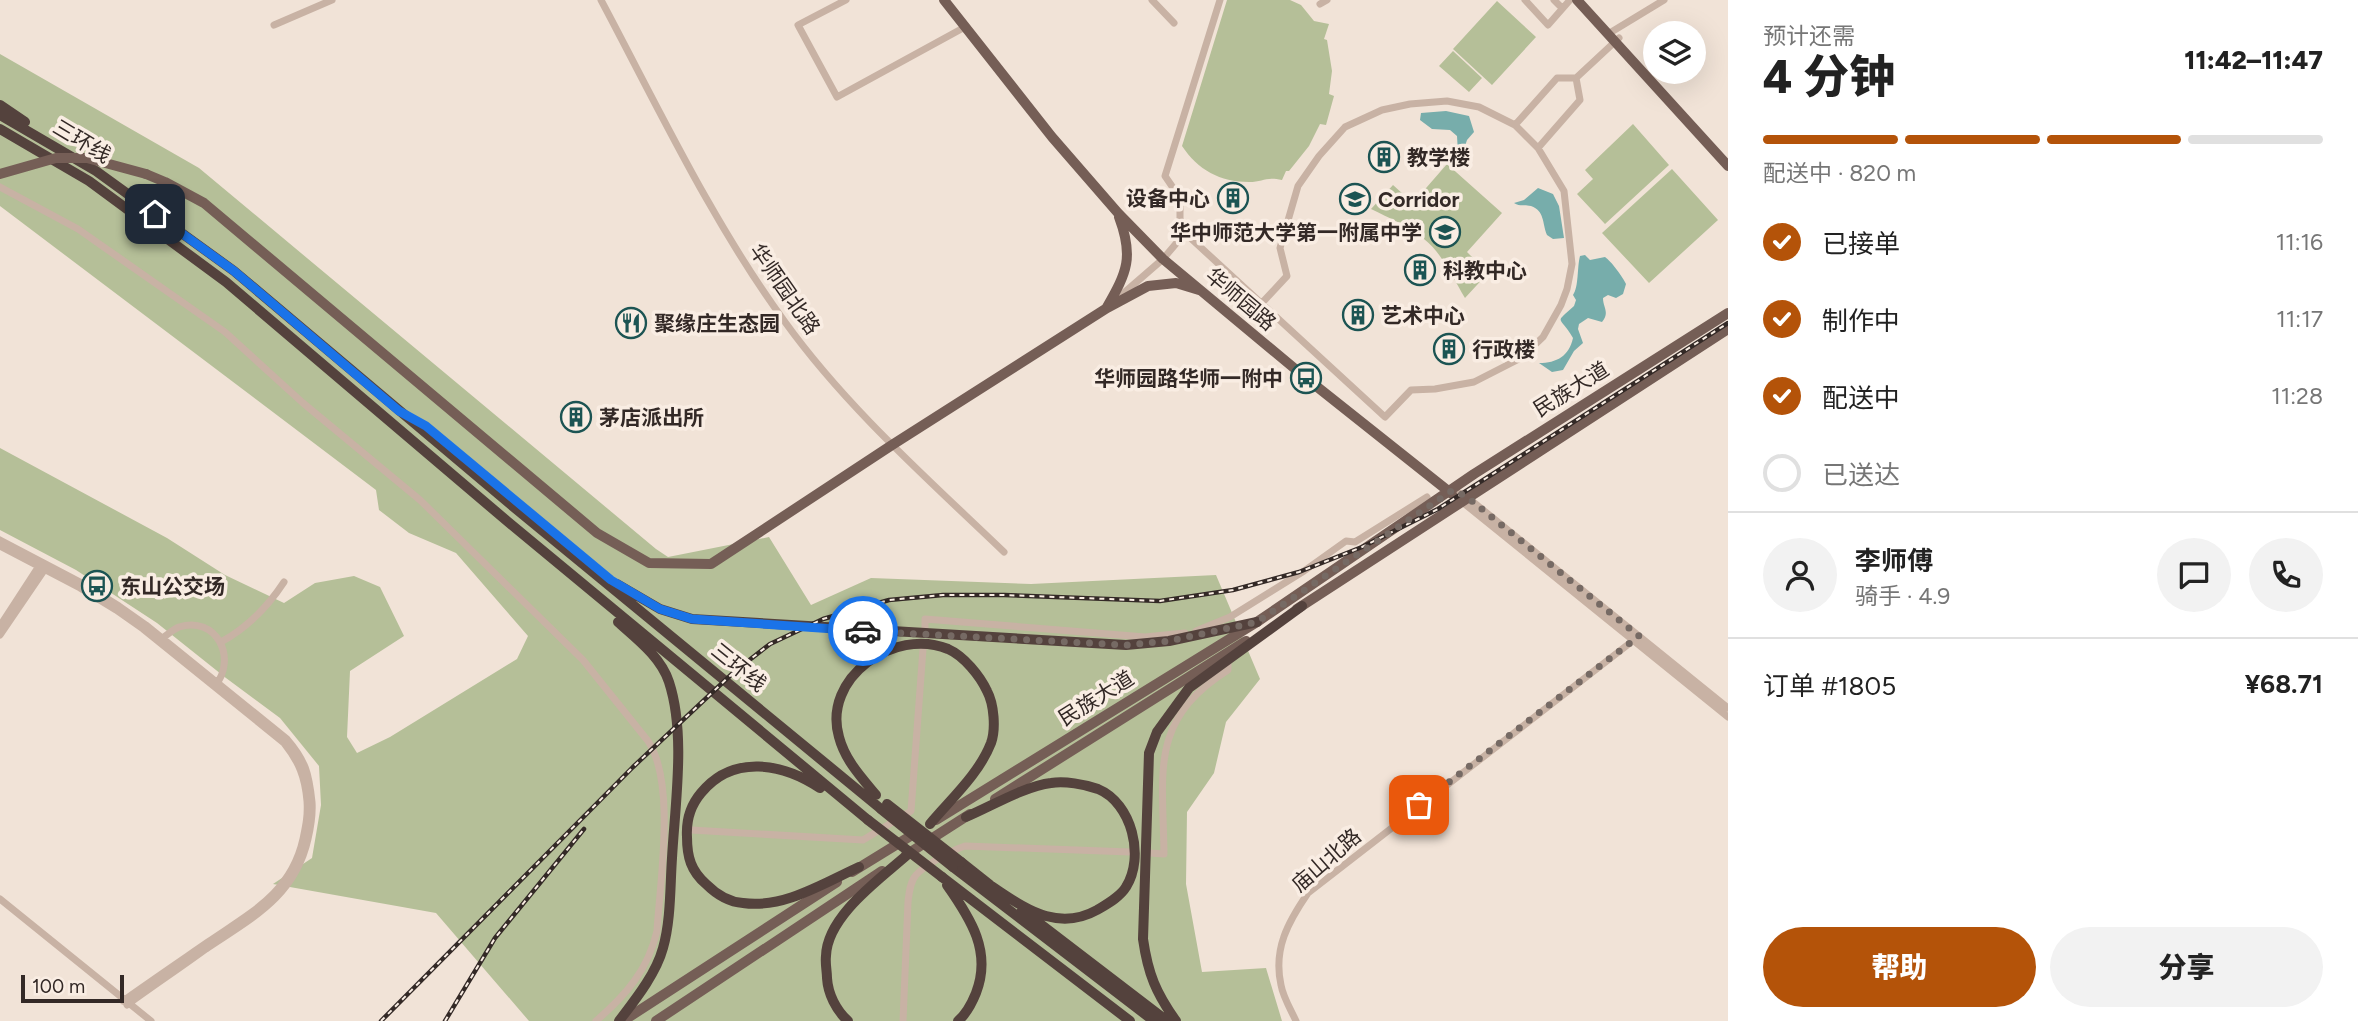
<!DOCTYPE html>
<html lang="zh">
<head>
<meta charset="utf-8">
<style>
  :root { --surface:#fff; --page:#f2f2f2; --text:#222; --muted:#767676; --line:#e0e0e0; --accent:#b45309 }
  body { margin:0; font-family:Figtree,"Noto Sans SC",sans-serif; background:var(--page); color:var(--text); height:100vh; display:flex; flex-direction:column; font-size:26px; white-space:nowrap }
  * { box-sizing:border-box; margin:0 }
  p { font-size:23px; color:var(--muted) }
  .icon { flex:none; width:38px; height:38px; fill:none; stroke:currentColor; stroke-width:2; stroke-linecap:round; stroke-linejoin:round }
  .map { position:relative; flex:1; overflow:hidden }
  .panel { display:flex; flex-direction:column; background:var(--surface); width:630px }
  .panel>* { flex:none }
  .fabs { position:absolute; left:1643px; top:21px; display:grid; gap:14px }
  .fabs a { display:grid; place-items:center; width:63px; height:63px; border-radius:50%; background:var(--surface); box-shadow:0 7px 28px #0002; font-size:35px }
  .scale { position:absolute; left:21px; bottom:18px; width:103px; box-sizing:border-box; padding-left:7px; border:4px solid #332926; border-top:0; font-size:19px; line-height:24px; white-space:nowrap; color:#332926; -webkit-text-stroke:5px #f9ede3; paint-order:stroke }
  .pin { position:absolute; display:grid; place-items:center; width:60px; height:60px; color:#fff; margin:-30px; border-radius:14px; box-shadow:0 4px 10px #0006 }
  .courier { position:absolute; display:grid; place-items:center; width:70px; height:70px; margin:-35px; border:5px solid #1a73e8; border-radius:50%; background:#fff; color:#222; box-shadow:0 2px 9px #0007 }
  .overview em { font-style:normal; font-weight:800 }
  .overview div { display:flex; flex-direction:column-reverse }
  .overview { display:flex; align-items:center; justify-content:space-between; height:119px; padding:0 35px }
  h1 { font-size:46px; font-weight:800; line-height:52px }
  .bar { display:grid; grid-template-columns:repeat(4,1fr); gap:10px 7px; align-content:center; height:84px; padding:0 35px }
  .bar i { height:9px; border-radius:5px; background:var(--line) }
  .bar .active { background:var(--accent) }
  .bar p { grid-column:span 4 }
  .line { display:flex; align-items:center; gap:18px; padding:0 35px; border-top:2px solid var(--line) }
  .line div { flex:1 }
  .round { display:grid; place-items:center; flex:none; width:74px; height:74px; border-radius:37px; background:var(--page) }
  ol { padding:0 35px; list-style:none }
  li { display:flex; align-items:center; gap:21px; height:77px }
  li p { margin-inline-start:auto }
  li .icon { padding:7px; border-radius:50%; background:var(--accent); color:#fff; stroke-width:4 }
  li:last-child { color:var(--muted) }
  li i { width:38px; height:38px; border:4px solid var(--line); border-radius:50% }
  .button { display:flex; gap:14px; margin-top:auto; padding:14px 35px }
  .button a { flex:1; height:80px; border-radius:42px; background:var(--accent); color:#fff; font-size:28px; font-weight:800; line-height:80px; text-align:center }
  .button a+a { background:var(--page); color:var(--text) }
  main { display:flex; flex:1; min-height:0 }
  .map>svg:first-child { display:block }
  .green { fill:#b5bf98 }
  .water { fill:#77adab }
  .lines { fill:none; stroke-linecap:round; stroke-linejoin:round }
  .minor { stroke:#c8b2a4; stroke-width:7 }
  .major { stroke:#755e56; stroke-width:10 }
  .highway { stroke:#54423d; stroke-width:10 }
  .rail-casing { stroke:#332926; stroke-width:4.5 }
  .rail { stroke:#f9ede3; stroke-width:2; stroke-dasharray:5; stroke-linecap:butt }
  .major-bridge { stroke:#755e56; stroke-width:10 }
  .highway-bridge { stroke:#54423d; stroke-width:10 }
  .done { stroke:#766a64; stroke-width:7; stroke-dasharray:0 12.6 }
  .route { stroke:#1a73e8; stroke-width:9 }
  .labels { text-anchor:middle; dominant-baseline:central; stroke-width:7; stroke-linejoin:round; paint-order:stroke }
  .street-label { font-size:21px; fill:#332926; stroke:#f9ede3 }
  .poi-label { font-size:21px; font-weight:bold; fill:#332926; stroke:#f9ede3; text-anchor:start }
</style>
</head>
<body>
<main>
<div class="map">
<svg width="1728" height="1021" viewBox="0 0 1728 1021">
  <rect width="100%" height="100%" fill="#f1e3d7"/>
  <path class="green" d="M1227,0h63l11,5 13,16 15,3 -5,15 3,1 5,31 -3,23 5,2 -8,29 -6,-1 -11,22 -20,25h-3l-4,9c-16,-4 -19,2 -33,2 -29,0 -51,-12 -67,-36z
    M1497,1l39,36 -44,48 -39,-36z
    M1453,51l29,27 -13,14 -30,-26z
    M0,54l199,114 457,381 12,8 101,-20 42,68 60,-27 160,6 185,-9 44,104 -34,43 -12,51 -27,39 -1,72 16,88 64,-4 16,53h-753l-93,-108 -163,-29 39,-26 9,-53 -2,-39 -39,-48 -54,-40 -69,-55 -81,-53 -76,-40v-82l167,90 58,37 59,28 31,-20 39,-7 26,11 24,49 -54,35 -3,66 10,16 33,-16 127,-78 11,-23 -72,-83 -47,-20 -30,-23 -3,-20 -376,-284z
    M1633,124l36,41 -64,59 -28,-30 16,-15 -8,-9z
    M1447,164l55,49 -35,39 21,21 -23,25c-12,-20 -23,-45 -41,-59 -15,-13 -35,-21 -53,-30l22,-24 20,18z
    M1672,169l46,51 -69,63 -47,-50z"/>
  <path class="water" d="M1446,111l23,5 5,16 -7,8 -5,15 -4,-2 -1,-17 -7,-6 -18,-1 -12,-9 1,-7z
    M1538,188l15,6 6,12 5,32 -11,1 -6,-4c-5,-12 -2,-24 -16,-29 -8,-2 -10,1 -17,-3l10,-3z
    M1585,255l5,5 15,-3c6,4 18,20 21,27l-3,10 -7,4 -8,-3 -5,3c0,10 7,14 -1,24l-14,-4 -9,6 -1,5 5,14 -9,8 -11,19 -11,2 -13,-9c18,0 30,-7 34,-25 -13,-23 -20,-13 1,-32l2,-6 -3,-5c6,-8 4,-28 7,-39z"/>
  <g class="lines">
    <path class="minor" d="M601,0c58,109 111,222 184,322 62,86 143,157 219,230
      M846,0l-48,25 39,72 128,-70
      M1152,0l22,23
      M1220,0l-55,176 15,22v20l5,15 200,184 26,-27 24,-1 39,-7 47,-24 22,-21 18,-32 6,-16 5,-25 -8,-73 -26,-43 -23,-23 -36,-18 -32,-6 -37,3 -28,6 -37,17 -26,29 -21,30 -18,62 7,28 -26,28
      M1525,0l23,25 22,-25
      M1554,0l8,8
      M1320,4l7,-4
      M274,25l58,-25
      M1608,34l56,-34
      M1576,78l43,-40
      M1515,125l42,-47h19l4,22 -42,48
      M0,187l78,42 147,103 78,71 117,97 163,160 65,81c28,42 12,140 9,190 -9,39 -31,64 -61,90
      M1118,298l45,-39 22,-26
      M1453,490l14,7 261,211
      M1461,501l267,216
      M0,540l82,43 37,23 27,19 141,114c19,22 22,35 25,63 1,14 -1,24 -4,37 -13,58 -56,79 -102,110 -26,19 -53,37 -79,56
      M0,546l80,42 36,22 27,19 141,114c15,19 21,34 23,58 1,14 -1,24 -4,38 -12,54 -53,74 -95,103 -29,20 -57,39 -85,59
      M0,626l41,-63
      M925,628v-9l220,18 40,-4
      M1196,631l34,-14 74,-46 42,-30 9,1 72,-45
      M0,635l47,-69
      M160,640c6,-4 12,-10 19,-13 37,-12 59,31 36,59
      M221,642c27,-15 46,-34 63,-60
      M691,830l172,10 48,-29 12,-162
      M1150,853l14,1c-1,-83 -15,-134 64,-184v-10
      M0,899l151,122
      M903,1021l5,-119c1,-9 2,-20 8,-27 9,-10 36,-25 49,-29l165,6
      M1296,1021c-5,-11 -13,-24 -15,-36 -8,-36 7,-63 27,-92l331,-257"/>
    <path class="major" d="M944,0l108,137 66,76 45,46 143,119 146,116
      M1577,0l151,166
      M146,174l19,8 39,21 393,330 52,30 62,1 181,-119 215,-137 41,-22 28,-3 23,7
      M1107,307c20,-35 27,-50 12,-90
      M1297,609l431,-280
      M995,799l251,-158
      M936,820l321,-198 217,-148 254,-161
      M906,855l64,-41
      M852,872l65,-40
      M623,1021l214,-139
      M656,1021l226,-150"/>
    <path class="highway" d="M0,105l25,17
      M0,115l96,56 138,100 275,232 372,306
      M0,129l89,52 137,101 281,239 361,299
      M617,584l43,25 32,10 434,26 43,-4 88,-19
      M618,622c19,17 43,35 51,60 17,52 6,122 3,176 -2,29 -1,62 -9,90 -7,26 -28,52 -44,73
      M820,788c-38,-25 -87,-34 -119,5 -11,13 -15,27 -14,44 0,20 4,34 19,47 10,10 22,18 37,19 40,6 81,-20 116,-36
      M876,795c-15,-18 -31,-35 -37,-58 -17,-59 55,-110 109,-88 16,7 32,27 39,42 7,13 9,38 4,52 -12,31 -40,56 -61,81
      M966,817c24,-10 59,-31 85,-34 14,-2 33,1 47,6 34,14 47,68 28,98 -6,10 -19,17 -29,23 -16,9 -33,11 -51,6 -22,-6 -43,-23 -61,-34
      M961,862l29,23
      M953,867l201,154
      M942,877l188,144
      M947,885c24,34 45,67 29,108 -4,10 -10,21 -18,28
      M1022,910l145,111
      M848,1021c-12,-11 -20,-27 -21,-43 0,-7 -2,-15 -1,-22 1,-40 54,-77 81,-101
      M1176,1021c-20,-28 -28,-47 -33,-82l6,-186 8,-21 32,-44 113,-82"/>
    <g class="rail-casing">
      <path id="rail" d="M381,1021l252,-254 101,-95 36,-28 53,-25 66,-19 54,-5h61l156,6 73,-11 66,-18 63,-25 76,-38 290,-186
        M445,1021l50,-83 89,-109"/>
    </g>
    <use href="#rail" class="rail"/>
    <path class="major-bridge" d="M0,174l56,-16h31l59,16"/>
    <path class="highway-bridge" d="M887,804l74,58
      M881,809l72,58
      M868,820l74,57"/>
  </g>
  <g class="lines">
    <path class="done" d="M863,631l263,14 43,-4 88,-19 196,-132 14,7 172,139 -220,169"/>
    <path class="route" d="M155,214l79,57 165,140 27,15 185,154 49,29 32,10 171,12"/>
  </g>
  <defs>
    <g id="building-ring" transform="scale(1.575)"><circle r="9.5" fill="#f9ede3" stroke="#1c5453" stroke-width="1.5"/><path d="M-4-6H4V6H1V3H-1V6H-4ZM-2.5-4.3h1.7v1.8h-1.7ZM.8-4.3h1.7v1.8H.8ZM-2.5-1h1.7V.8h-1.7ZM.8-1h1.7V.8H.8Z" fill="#1c5453"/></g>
    <g id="school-ring" transform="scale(1.575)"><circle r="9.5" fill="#f9ede3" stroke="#1c5453" stroke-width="1.5"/><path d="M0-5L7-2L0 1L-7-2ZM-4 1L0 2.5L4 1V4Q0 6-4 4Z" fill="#1c5453"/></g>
    <g id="restaurant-ring" transform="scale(1.575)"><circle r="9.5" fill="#f9ede3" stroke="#1c5453" stroke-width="1.5"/><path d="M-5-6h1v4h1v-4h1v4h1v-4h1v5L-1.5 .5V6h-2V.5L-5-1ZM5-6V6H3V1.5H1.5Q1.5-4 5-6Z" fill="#1c5453"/></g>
    <g id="bus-ring" transform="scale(1.575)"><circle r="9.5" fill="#f9ede3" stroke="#1c5453" stroke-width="1.5"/><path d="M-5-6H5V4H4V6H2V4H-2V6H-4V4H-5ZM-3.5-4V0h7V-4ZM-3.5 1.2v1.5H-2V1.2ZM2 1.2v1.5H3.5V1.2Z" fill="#1c5453"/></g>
  </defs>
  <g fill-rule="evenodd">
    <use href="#building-ring" x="1384" y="157"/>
    <use href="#building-ring" x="1233" y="198"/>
    <use href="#school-ring" x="1355" y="199"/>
    <use href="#school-ring" x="1445" y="232"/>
    <use href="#building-ring" x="1420" y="270"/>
    <use href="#building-ring" x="1358" y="315"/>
    <use href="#restaurant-ring" x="631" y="323"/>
    <use href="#building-ring" x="1449" y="349"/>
    <use href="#bus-ring" x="1306" y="378"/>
    <use href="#building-ring" x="576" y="417"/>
    <use href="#bus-ring" x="97" y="586"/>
  </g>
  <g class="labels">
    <g class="street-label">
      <text transform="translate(82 141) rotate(31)">三环线</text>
      <text transform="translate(785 289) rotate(55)">华师园北路</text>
      <text transform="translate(1241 299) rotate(40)">华师园路</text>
      <text transform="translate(1571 389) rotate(-32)">民族大道</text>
      <text transform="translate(739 667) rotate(39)">三环线</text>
      <text transform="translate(1096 698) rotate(-32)">民族大道</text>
      <text transform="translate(1326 860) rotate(-41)">庙山北路</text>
    </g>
    <g class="poi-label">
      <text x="1407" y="157">教学楼</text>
      <text x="1210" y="198" text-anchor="end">设备中心</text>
      <text x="1378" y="199">Corridor</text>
      <text x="1422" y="232" text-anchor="end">华中师范大学第一附属中学</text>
      <text x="1443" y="270">科教中心</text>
      <text x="1381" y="315">艺术中心</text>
      <text x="654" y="323">聚缘庄生态园</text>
      <text x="1472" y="349">行政楼</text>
      <text x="1283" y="378" text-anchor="end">华师园路华师一附中</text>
      <text x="599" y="417">茅店派出所</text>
      <text x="120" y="586">东山公交场</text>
    </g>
  </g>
</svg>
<div class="fabs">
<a><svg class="icon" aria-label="layers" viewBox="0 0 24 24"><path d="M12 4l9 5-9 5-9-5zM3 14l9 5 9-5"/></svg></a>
</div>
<div class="scale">100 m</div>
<div class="pin" style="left:1419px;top:805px;background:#ea580c"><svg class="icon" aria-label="bag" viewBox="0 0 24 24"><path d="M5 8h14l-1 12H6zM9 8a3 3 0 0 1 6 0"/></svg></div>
<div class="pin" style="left:155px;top:214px;background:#1f2937"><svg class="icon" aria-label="home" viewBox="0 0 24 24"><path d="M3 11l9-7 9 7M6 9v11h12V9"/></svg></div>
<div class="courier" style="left:863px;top:631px"><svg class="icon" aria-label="car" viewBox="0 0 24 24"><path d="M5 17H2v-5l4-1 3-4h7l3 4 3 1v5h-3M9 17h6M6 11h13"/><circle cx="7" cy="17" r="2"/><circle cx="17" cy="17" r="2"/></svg></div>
</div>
<section class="panel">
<div class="overview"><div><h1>4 分钟</h1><p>预计还需</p></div><em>11:42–11:47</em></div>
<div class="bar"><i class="active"></i><i class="active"></i><i class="active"></i><i></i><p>配送中 · 820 m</p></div>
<ol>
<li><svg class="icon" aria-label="check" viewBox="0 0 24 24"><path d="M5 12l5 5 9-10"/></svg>已接单<p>11:16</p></li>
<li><svg class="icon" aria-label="check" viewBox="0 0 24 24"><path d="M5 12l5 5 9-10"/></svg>制作中<p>11:17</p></li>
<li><svg class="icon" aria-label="check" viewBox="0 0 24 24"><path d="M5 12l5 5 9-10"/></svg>配送中<p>11:28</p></li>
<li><i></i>已送达</li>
</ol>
<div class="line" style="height:126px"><a class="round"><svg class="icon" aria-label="person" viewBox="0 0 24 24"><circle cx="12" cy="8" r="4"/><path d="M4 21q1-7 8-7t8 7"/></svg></a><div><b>李师傅</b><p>骑手 · 4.9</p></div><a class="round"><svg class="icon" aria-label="chat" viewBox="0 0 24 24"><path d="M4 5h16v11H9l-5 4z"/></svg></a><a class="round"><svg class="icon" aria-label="phone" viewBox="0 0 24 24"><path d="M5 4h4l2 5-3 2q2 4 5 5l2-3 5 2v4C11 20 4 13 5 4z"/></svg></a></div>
<div class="line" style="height:91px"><div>订单 #1805</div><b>¥68.71</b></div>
<div class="button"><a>帮助</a><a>分享</a></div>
</section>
</main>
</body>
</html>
